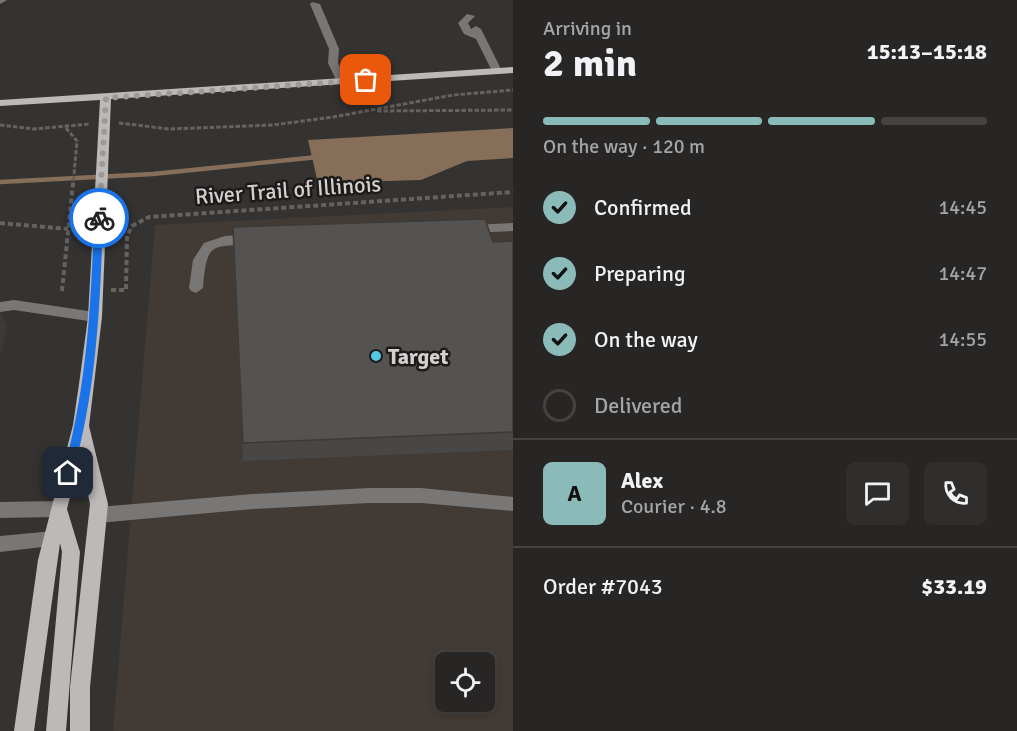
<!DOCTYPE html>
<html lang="en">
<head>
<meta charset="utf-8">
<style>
  :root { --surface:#282625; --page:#302e2d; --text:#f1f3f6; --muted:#a5a5a7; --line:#444342; --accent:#8bbbb9 }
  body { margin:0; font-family:Signika,sans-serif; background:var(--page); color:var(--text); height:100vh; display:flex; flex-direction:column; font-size:22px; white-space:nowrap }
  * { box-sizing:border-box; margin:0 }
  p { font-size:20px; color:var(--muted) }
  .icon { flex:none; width:33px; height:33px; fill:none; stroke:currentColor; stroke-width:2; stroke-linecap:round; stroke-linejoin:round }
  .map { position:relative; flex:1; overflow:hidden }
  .side { display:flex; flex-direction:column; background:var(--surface); width:504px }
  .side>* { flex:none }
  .buttons { position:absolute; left:435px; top:652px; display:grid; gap:12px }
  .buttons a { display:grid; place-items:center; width:60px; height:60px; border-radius:9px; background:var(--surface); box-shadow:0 3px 9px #0003,0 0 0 2px var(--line); font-size:30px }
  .pin { position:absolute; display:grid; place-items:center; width:51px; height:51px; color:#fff; margin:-26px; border-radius:12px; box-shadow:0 3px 9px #0006 }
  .courier { position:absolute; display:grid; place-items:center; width:60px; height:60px; margin:-30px; border:4px solid #1a73e8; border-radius:50%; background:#fff; color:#222; box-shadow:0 2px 8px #0007 }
  .summary em { font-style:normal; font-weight:800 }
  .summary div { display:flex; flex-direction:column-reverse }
  .summary { display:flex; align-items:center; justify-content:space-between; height:102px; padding:0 30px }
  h1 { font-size:39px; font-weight:800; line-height:45px }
  .bar { display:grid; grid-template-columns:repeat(4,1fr); gap:9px 6px; align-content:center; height:72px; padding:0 30px }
  .bar i { height:8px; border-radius:4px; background:var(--line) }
  .bar .active { background:var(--accent) }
  .bar p { grid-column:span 4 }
  .line { display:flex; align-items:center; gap:15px; padding:0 30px; border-top:2px solid var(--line) }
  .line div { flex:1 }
  .round { display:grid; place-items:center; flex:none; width:63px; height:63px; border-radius:9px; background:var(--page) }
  ol { padding:0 30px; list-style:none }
  li { display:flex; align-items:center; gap:18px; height:66px }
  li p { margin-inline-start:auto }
  li .icon { padding:6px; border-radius:50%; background:var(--accent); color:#111; stroke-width:4 }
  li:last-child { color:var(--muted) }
  li i { width:33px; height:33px; border:3px solid var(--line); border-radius:50% }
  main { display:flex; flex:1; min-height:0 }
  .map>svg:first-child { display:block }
  .built { fill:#423b35; fill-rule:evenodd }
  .water { fill:#866e58 }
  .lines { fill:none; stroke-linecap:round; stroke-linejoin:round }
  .stream { stroke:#866e58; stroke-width:4.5 }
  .path-far1 { stroke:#656362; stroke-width:3; stroke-dasharray:4.5 2; stroke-linecap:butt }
  .path { stroke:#656362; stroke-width:4; stroke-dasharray:5 3; stroke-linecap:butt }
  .minor { fill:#787776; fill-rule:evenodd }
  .major { fill:#bcb9b8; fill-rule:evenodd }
  .wall { fill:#494746 }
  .shaded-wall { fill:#3c3a39 }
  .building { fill:#555351; stroke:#3c3a39; stroke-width:1.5 }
  .route { fill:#1a73e8 }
  .done { stroke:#9c9a98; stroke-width:6; stroke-dasharray:0 10.8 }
  .poi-dot { fill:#56c9e1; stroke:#1c1b1a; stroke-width:2 }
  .labels { text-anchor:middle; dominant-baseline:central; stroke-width:5; stroke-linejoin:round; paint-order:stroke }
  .street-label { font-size:22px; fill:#d3d1d0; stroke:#1c1b1a }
  .poi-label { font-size:22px; font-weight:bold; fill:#d3d1d0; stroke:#1c1b1a; text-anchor:start }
</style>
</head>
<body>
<main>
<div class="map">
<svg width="513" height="731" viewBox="0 0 513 731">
  <rect width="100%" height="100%" fill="#353331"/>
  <path class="built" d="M513,207v524h-400l42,-506zM446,663h38v39h-38z"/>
  <path class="water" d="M513,128v30l-46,3 -46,19 -103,3 -10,-43z"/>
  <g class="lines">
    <path class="stream" d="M0,182l153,-8 165,-17"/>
    <path class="path-far1" d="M377,111l136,-1
      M119,123l50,6 104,-4 60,-8 120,-22 60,-5
      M0,125l34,4 56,-5
      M66,128l11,13 -4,44"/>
    <path class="path" d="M0,223l68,6
      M111,290h15l1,-54 5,-10 17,-9 364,-25
      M62,291l11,-108"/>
    <path class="minor" d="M0,0h7l-7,4z
      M312,2l8,2 19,45 -1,14 9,19 -1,2h-8l-10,-21 1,-14 -19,-45z
      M467,14l8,2 -7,7 3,6 5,-3 5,3 21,42 -1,2h-8l-17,-34 -12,-5 -6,-11z
      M513,223v8l-45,2 -6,-4 6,-4z
      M252,234l5,1 2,3 -2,3c-41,11 -50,-8 -54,47l-7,5 -5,-2 -2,-3 4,-28 11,-17 21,-7z
      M14,300l81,12 7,5 -7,5 -81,-12 -14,2v-10z
      M369,488h52l92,9v14l-92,-8h-52l-116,6 -155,14 -6,-3 -3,-5 3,-5 6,-3 155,-13z
      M58,501l6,3 3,5 -3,5 -6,3 -58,1v-16z
      M53,531l6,2 3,6 -3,6 -59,7v-16z"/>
    <path class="major" d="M513,67v6l-402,26 -9,218 -13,109 19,78 -18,183v44h-20v-44l20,-183 -10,-47 -13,52 13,43 -14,179h-20l16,-179 -2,-9 -26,188h-20l24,-171 35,-135 7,-48 8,-60 12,-217 -100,6v-6z"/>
  </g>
  <path class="wall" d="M513,241v209l-270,11 -10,-214z"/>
  <path class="shaded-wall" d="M1,312l6,16 -7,30v-42z"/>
  <path class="building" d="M485,219l8,23 20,-1v191l-270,11 -10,-216z"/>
  <path class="route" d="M99,215l4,3c-3,88 -6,169 -30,255l-5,5 -5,-5c24,-86 28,-167 31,-255z"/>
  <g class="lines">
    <path class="done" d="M99,218l7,-120 260,-18"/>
  </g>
  <circle class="poi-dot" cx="376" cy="356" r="6"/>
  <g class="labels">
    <g class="street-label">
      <text transform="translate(288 190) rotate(-4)">River Trail of Illinois</text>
    </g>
    <g class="poi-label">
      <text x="388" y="356">Target</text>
    </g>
  </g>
</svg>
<div class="buttons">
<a><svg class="icon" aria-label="locate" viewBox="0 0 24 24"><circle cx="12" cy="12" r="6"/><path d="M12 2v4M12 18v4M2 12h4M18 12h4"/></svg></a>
</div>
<div class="pin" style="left:366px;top:80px;background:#ea580c"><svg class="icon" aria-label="bag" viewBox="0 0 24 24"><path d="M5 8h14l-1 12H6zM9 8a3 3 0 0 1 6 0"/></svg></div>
<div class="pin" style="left:68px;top:473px;background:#1f2937"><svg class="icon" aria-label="home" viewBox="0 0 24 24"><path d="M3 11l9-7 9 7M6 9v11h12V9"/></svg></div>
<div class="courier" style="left:99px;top:218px"><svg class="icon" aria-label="bike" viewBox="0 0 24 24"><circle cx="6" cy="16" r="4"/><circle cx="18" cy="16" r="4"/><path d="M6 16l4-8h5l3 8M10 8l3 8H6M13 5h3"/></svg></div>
</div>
<section class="side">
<div class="summary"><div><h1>2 min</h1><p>Arriving in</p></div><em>15:13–15:18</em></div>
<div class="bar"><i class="active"></i><i class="active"></i><i class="active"></i><i></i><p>On the way · 120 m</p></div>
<ol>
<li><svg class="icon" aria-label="check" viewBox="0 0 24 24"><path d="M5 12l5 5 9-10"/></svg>Confirmed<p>14:45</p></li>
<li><svg class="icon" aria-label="check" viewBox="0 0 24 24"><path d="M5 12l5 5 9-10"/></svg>Preparing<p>14:47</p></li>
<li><svg class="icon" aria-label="check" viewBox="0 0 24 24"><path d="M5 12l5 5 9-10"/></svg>On the way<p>14:55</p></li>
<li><i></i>Delivered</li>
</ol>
<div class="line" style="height:108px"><b class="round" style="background:var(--accent);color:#111">A</b><div><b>Alex</b><p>Courier · 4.8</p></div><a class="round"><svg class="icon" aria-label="chat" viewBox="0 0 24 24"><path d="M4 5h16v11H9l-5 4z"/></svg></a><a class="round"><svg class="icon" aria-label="phone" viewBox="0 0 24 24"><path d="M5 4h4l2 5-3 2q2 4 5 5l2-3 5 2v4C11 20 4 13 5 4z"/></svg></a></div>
<div class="line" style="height:78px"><div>Order #7043</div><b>$33.19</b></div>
</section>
</main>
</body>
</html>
